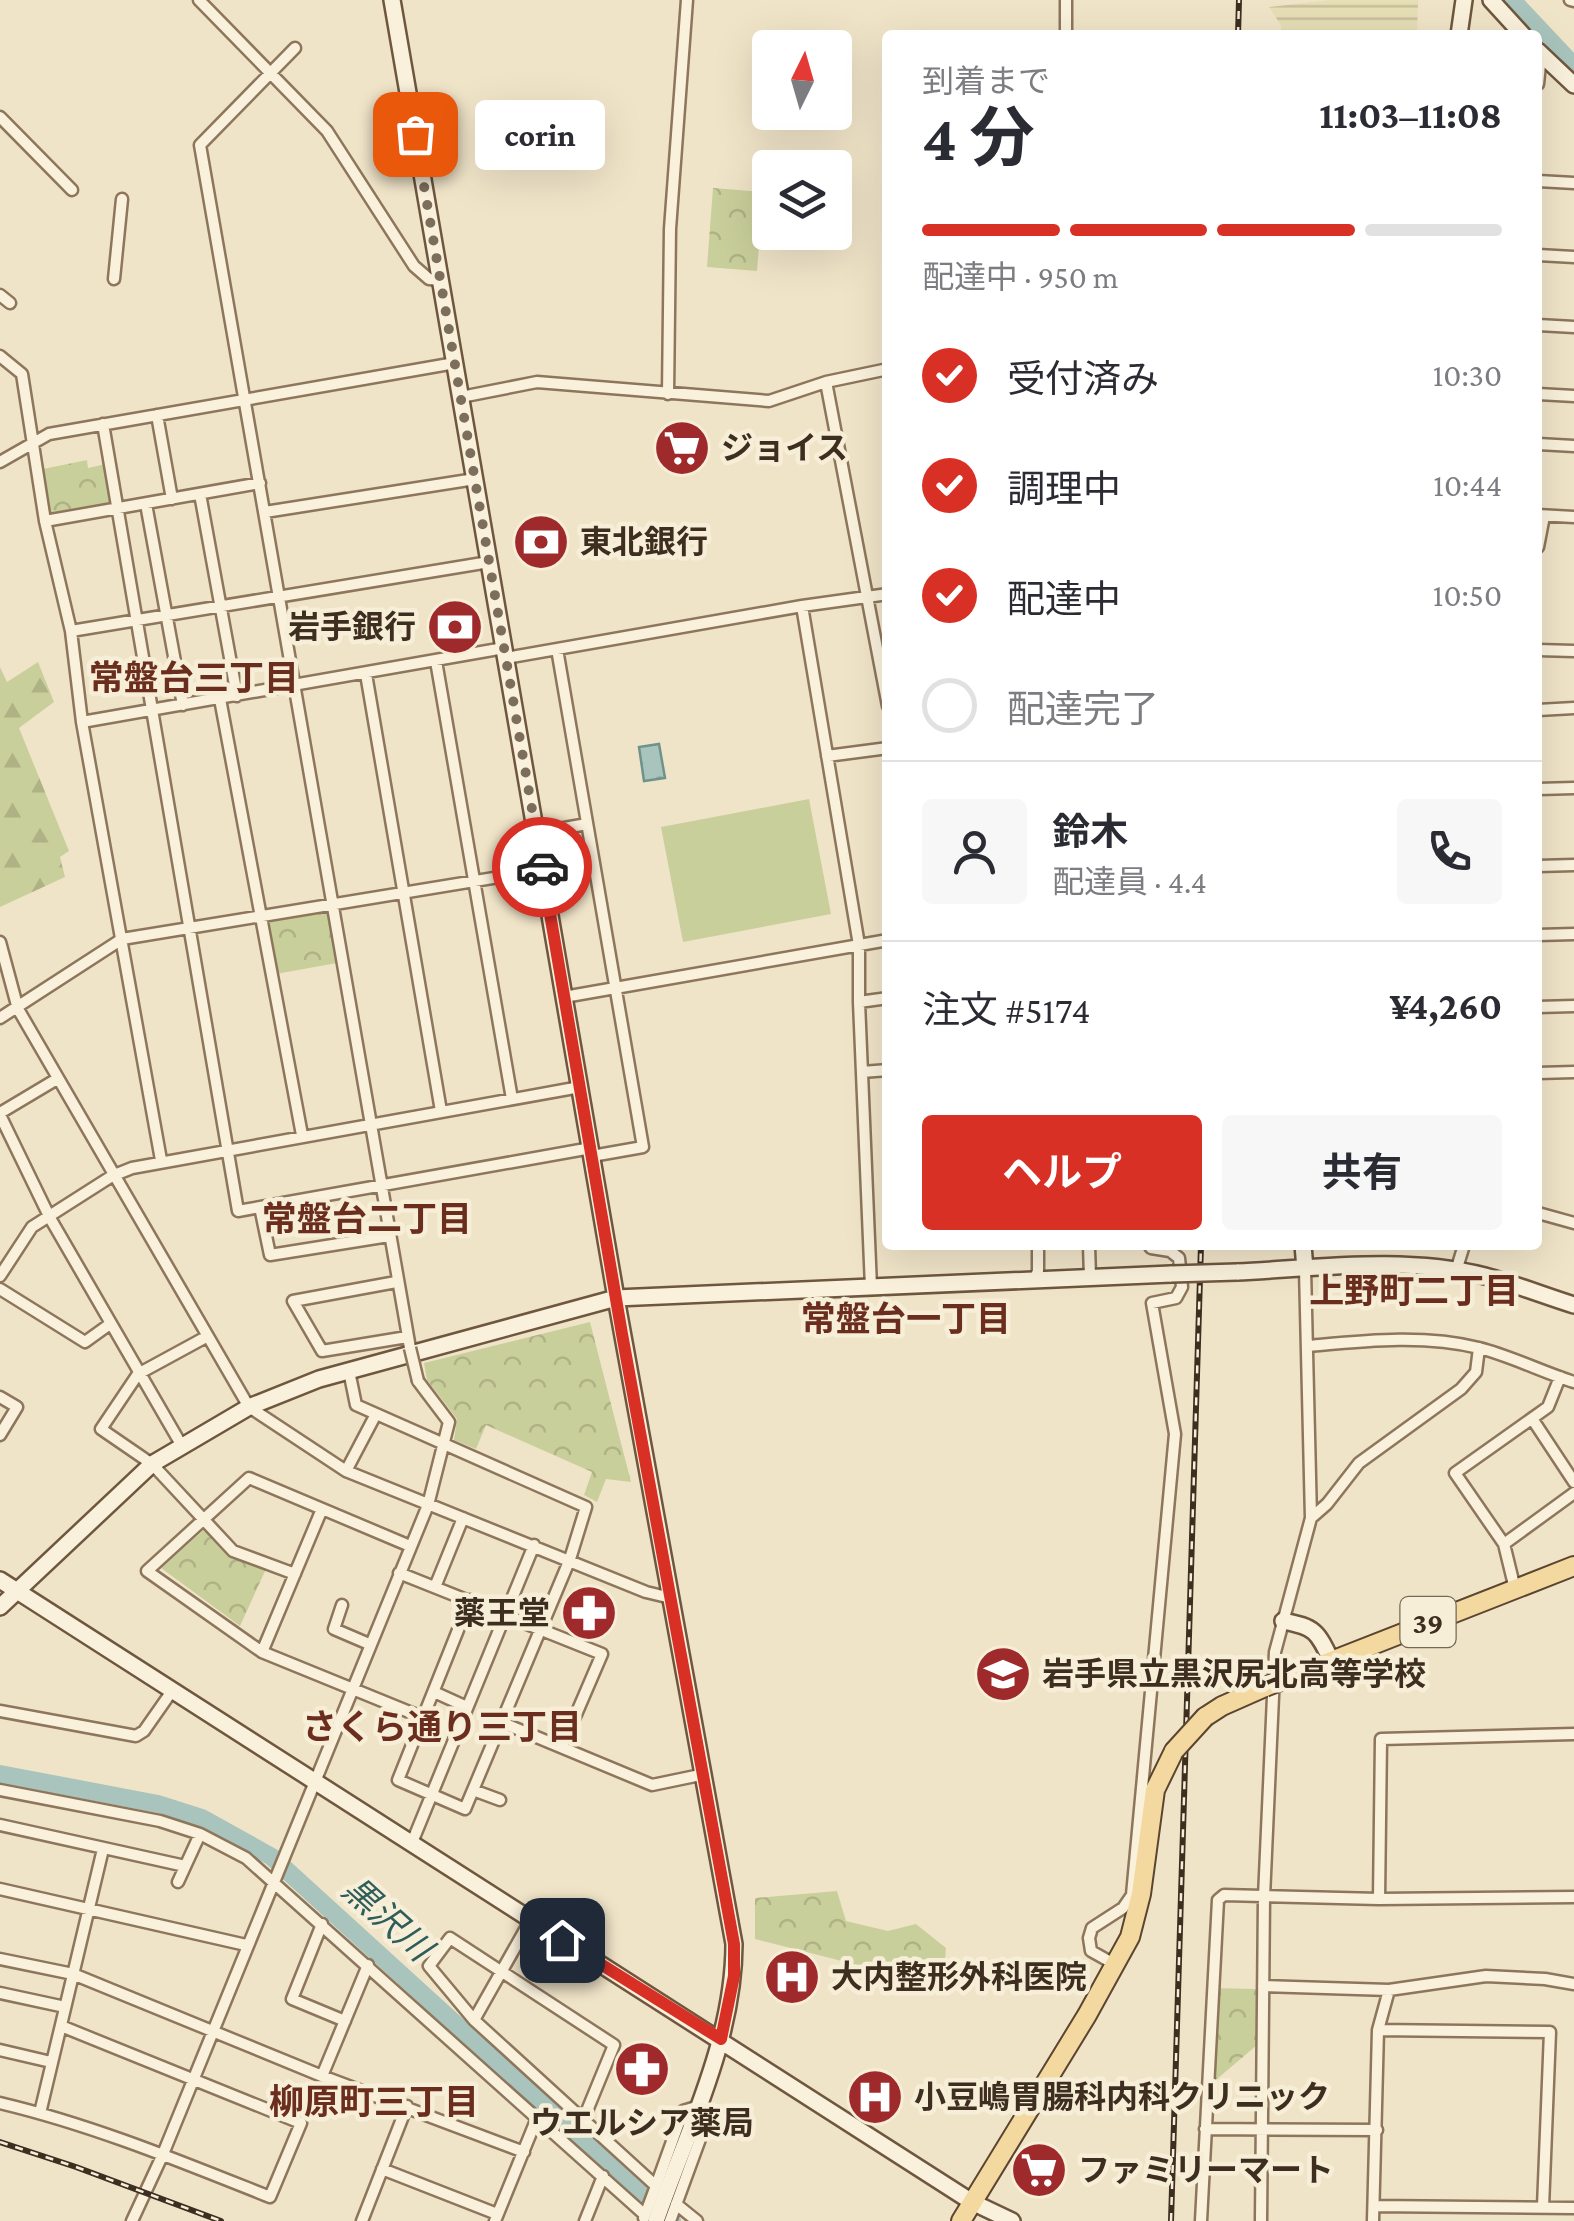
<!DOCTYPE html>
<html lang="ja">
<head>
<meta charset="utf-8">
<style>
  :root { --surface:#fff; --page:#f7f7f7; --text:#2b2b33; --muted:#7c7c81; --line:#e1e1e2; --accent:#d93025 }
  body { margin:0; font-family:"Crimson Pro","Noto Sans JP",serif; background:var(--page); color:var(--text); height:100vh; display:flex; flex-direction:column; font-size:38px; white-space:nowrap }
  * { box-sizing:border-box; margin:0 }
  p { font-size:32px; color:var(--muted) }
  .icon { flex:none; width:55px; height:55px; fill:none; stroke:currentColor; stroke-width:2; stroke-linecap:round; stroke-linejoin:round }
  .map { position:relative; flex:1; overflow:hidden }
  .drawer { position:absolute; left:882px; top:30px; width:660px; height:1220px; display:flex; flex-direction:column; background:var(--surface); border-radius:10px; box-shadow:0 10px 40px #0002 }
  .drawer>* { flex:none }
  .needle { width:65px; rotate:5deg }
  .buttons { position:absolute; left:752px; top:30px; display:grid; gap:20px }
  .buttons a { display:grid; place-items:center; width:100px; height:100px; border-radius:10px; background:var(--surface); box-shadow:0 10px 40px #0002; font-size:50px }
  .pin { position:absolute; display:grid; place-items:center; width:85px; height:85px; color:#fff; margin:-42px; border-radius:20px; box-shadow:0 5px 15px #0006 }
  .courier { position:absolute; display:grid; place-items:center; width:100px; height:100px; margin:-50px; border:8px solid #d93025; border-radius:50%; background:#fff; color:#222; box-shadow:0 2px 12px #0007 }
  .bubble { position:absolute; height:70px; border-radius:10px; background:var(--surface); box-shadow:0 10px 40px #0002; font-size:32px; font-weight:700; line-height:70px; text-align:center }
  .headline em { font-style:normal; font-weight:700 }
  .headline div { display:flex; flex-direction:column-reverse }
  .headline { display:flex; align-items:center; justify-content:space-between; height:170px; padding:0 40px }
  h1 { font-size:65px; font-weight:700; line-height:75px }
  .bar { display:grid; grid-template-columns:repeat(4,1fr); gap:15px 10px; align-content:center; height:120px; padding:0 40px }
  .bar i { height:12px; border-radius:8px; background:var(--line) }
  .bar .current { background:var(--accent) }
  .bar p { grid-column:span 4 }
  .line { display:flex; align-items:center; gap:25px; padding:0 40px; border-top:2px solid var(--line) }
  .line div { flex:1 }
  .round { display:grid; place-items:center; flex:none; width:105px; height:105px; border-radius:10px; background:var(--page) }
  ol { padding:0 40px; list-style:none }
  li { display:flex; align-items:center; gap:30px; height:110px }
  li p { margin-inline-start:auto }
  li .icon { padding:10px; border-radius:50%; background:var(--accent); color:#fff; stroke-width:4 }
  li:last-child { color:var(--muted) }
  li i { width:55px; height:55px; border:5px solid var(--line); border-radius:50% }
  .primary-button { display:flex; gap:20px; margin-top:auto; padding:20px 40px }
  .primary-button a { flex:1; height:115px; border-radius:10px; background:var(--accent); color:#fff; font-size:40px; font-weight:700; line-height:115px; text-align:center }
  .primary-button a+a { background:var(--page); color:var(--text) }
  .map>svg:first-child { display:block }
  .farmland { fill:url(#farmland-rules) }
  .forest { fill:url(#forest-firs) }
  .park { fill:url(#park-crowns) }
  .garden { fill:#c9cf9b }
  .water { fill:url(#water-ripples); stroke:#6f938a; stroke-width:2.5 }
  .lines { fill:none; stroke-linecap:round; stroke-linejoin:round }
  .river { stroke:#a9c4bc; stroke-width:18 }
  .street-casing { stroke:#8d765c; stroke-width:15 }
  .secondary-casing { stroke:#6f573f; stroke-width:20 }
  .primary-casing { stroke:#5b4430; stroke-width:22 }
  .street { stroke:#faf1dc; stroke-width:10 }
  .secondary { stroke:#faf1dc; stroke-width:15 }
  .primary { stroke:#f3d9a0; stroke-width:18 }
  .rail-casing { stroke:#3d2e20; stroke-width:6 }
  .rail { stroke:#f7eed8; stroke-width:2.5; stroke-dasharray:8; stroke-linecap:butt }
  .street-bridge-casing { stroke:#8d765c; stroke-width:15; stroke-linecap:butt }
  .secondary-bridge-casing { stroke:#6f573f; stroke-width:20; stroke-linecap:butt }
  .primary-bridge-casing { stroke:#5b4430; stroke-width:22; stroke-linecap:butt }
  .street-bridge { stroke:#faf1dc; stroke-width:10 }
  .secondary-bridge { stroke:#faf1dc; stroke-width:15 }
  .primary-bridge { stroke:#f3d9a0; stroke-width:18 }
  .done { stroke:#7c6e5b; stroke-width:10; stroke-dasharray:0 18 }
  .route { stroke:#d93025; stroke-width:12 }
  .labels { text-anchor:middle; dominant-baseline:central; stroke-width:9; stroke-linejoin:round; paint-order:stroke }
  .shield { fill:#f7eed8; stroke:#756857; stroke-width:2.5 }
  .shield-label { font-size:30px; font-weight:bold; fill:#3d2e20 }
  .poi-label { font-size:32px; font-weight:bold; fill:#3d2e20; stroke:#f7eed8; text-anchor:start }
  .neighbourhood-label { font-size:35px; font-weight:bold; fill:#6b2e1e; stroke:#f7eed8 }
  .water-label { font-size:35px; font-style:italic; fill:#2f5d5a; stroke:#f7eed8 }
</style>
</head>
<body>
<div class="map">
<svg width="1574" height="2221" viewBox="0 0 1574 2221">
  <defs>
    <pattern id="farmland-rules" width="6" height="5" patternUnits="userSpaceOnUse" patternTransform="scale(2.5)"><rect width="6" height="5" fill="#e6deb5"/><path d="M0 2.5h6" fill="none" stroke="#c6bf9b"/></pattern>
    <pattern id="forest-firs" width="22" height="20" patternUnits="userSpaceOnUse" patternTransform="scale(2.5)"><rect width="22" height="20" fill="#c9cf9b"/><path d="M5 1l3.5 6h-7zM16 11l3.5 6h-7z" fill="#aeb285"/></pattern>
    <pattern id="park-crowns" width="20" height="18" patternUnits="userSpaceOnUse" patternTransform="scale(2.5)"><rect width="20" height="18" fill="#c9cf9b"/><path d="M2 6a3 3 0 1 1 6 0M12 15a3 3 0 1 1 6 0" fill="none" stroke="#aeb285"/></pattern>
    <pattern id="water-ripples" width="26" height="14" patternUnits="userSpaceOnUse" patternTransform="scale(2.5)"><rect width="26" height="14" fill="#a9c4bc"/><path d="M2 4q2-2 4 0t4 0M15 11q2-2 4 0t4 0" fill="none" stroke="#8ba098"/></pattern>
  </defs>
  <rect width="100%" height="100%" fill="#f0e4c8"/>
  <path class="farmland" d="M1329,0h89l-1,33 13,2h-149v-10l-12,-18z"/>
  <path class="forest" d="M38,662l16,40 -35,26 50,123 -9,6 5,20 -65,30v-240l7,15z"/>
  <path class="park" d="M713,188l50,4 -6,79 -50,-4z
    M87,460l1,8 18,-4 7,41 -60,10 -3,-3 -7,-43z
    M327,912l10,51 -61,11 -9,-54z
    M590,1322l41,160 -25,-3 -9,23 -13,-7 8,-23 -106,-47 -10,24 -22,-9 3,-21 -30,-39 -3,-17z
    M205,1529l26,25 35,15 -26,57 -79,-58z
    M837,1891l9,30 42,10 28,-7 30,24 -3,36 -46,-9 -142,-36v-41z
    M1209,1988l48,1v56l-40,34 -10,2z"/>
  <path class="garden" d="M809,799l22,115 -148,28 -22,-115z"/>
  <path class="water" d="M659,744l6,34 -21,3 -5,-34z"/>
  <g class="lines">
    <path class="river" d="M1512,0l62,66
      M0,1774l158,30 44,14 70,39 400,364"/>
    <g class="street-casing">
      <path id="street" d="M199,0l128,131 87,135 15,13 12,1
        M1570,0l4,1
        M1066,35v-35
        M295,48l-95,97 210,1203
        M1538,84l3,-29
        M0,117l72,73
        M1538,181l36,2
        M1538,255l36,2
        M114,279l8,-80
        M0,295l10,8
        M1538,325l36,2
        M0,356l22,18 23,147 26,110 11,91 79,438
        M826,382l62,324
        M668,394l2,-165 17,-229
        M1538,394l36,2
        M461,397l76,-15 232,19 57,-19 62,-13
        M157,415l15,84
        M103,424l135,787 353,-63
        M1538,444l36,2
        M0,462l49,-28 406,-71
        M200,494l37,202
        M146,504l37,201
        M265,512l210,-33
        M1538,515l36,2
        M45,521l215,-38
        M1538,547l6,-31
        M802,606l57,339v57l12,285
        M71,631l418,-69
        M557,649l86,498 -51,9
        M1538,650l36,1
        M506,658l296,-52 86,-12
        M436,661l76,438
        M366,674l75,437
        M220,699l82,436
        M1538,710l36,-2
        M82,722l422,-74
        M827,756l61,-8
        M1538,789l36,-1
        M536,833l51,-9
        M1538,866l36,-1
        M1538,935l36,-1
        M0,942l18,67 231,398 97,64 300,121 25,6
        M564,997l324,-57
        M859,1002l29,-4
        M1538,1007l36,-1
        M0,1018l122,-79 420,-69
        M862,1072l26,-2
        M1538,1073l36,-1
        M0,1113l57,-34
        M0,1115l50,103 132,228
        M260,1207l10,48 119,-19
        M1538,1213l36,10
        M1089,1245l1,32
        M1456,1271l8,-26
        M0,1276l32,-49 80,-51 20,-8 448,-81
        M1035,1278l3,-7v-26
        M396,1282l-103,19 29,50 85,-14
        M0,1289l85,53 25,-18
        M206,1337l-68,37 -37,55 51,35 81,87 62,23
        M1308,1346c55,-5 115,-12 171,2 32,8 63,24 95,34
        M349,1371l7,34 230,102 -16,52 -105,250 -67,-29 72,-180
        M0,1397l17,10 -17,28
        M1533,1420l41,62
        M346,1471l30,-57
        M1311,1518l16,-14 32,-41 102,-74 15,-17 3,-24
        M1504,1544l70,-51
        M410,1546l-161,-68 -102,93 115,81 162,66
        M399,1573l203,81 -40,93
        M435,1587l28,-69
        M1515,1589l-11,-45 -49,-71 93,-66 12,-30
        M342,1605l-8,24 35,15
        M262,1652l60,-143
        M434,1692l33,15
        M0,1711l136,25 8,-5 28,-40
        M503,1723l149,62 53,-11
        M0,1790l160,31 40,13 46,24 399,357
        M473,1790l27,10
        M0,1825l185,41
        M411,1845l123,-300
        M178,1882l22,-48
        M0,1889l246,56
        M1379,1899l2,-160 193,-5
        M322,1924l-30,75 53,22
        M0,1959l73,15 249,102 202,76
        M1116,1965l-25,-14 -2,-13 3,-10 31,-20 9,-13 43,-461 -23,-131 24,-5 6,-11 -3,-29 -9,-7 -19,-3 -2,-3
        M1263,1986l126,4 97,-14 59,3 29,5
        M0,1993l65,14
        M474,2020l56,-99
        M1378,2030l172,2 -7,175
        M0,2050l51,12
        M322,2076l46,-111
        M0,2103c93,22 182,59 270,94l31,-74 -240,-97
        M40,2113l63,-264
        M584,2118l30,-73 -164,-107 -21,28 45,54 182,166 27,-75 13,-4 11,13 -37,101
        M1205,2129l172,1
        M382,2169l115,45
        M676,2204l21,17
        M1374,2206l200,2
        M644,2218l12,-32
        M132,2221l31,-67 265,-649 21,-83 -31,-41
        M362,2221l45,-115
        M495,2221l42,-103
        M585,2221l18,-45
        M1201,2221l17,-321 6,-5 155,4 195,-2
        M1261,2221l3,-324 11,-245 36,-134 -6,-249
        M1373,2221l5,-191 11,-40"/>
    </g>
    <g class="secondary-casing">
      <path id="secondary" d="M392,0l224,1298 118,646c0,96 -47,188 -78,277
        M1491,0l32,35
        M1459,35l5,-35
        M1538,51l36,34
        M1303,1245l2,24
        M1237,1272c81,-4 168,-16 248,4 30,8 60,20 89,29
        M0,1580l972,622 40,19
        M0,1607l152,-143 97,-57 70,-28 297,-81 555,-24
        M1283,1621c32,6 34,10 48,39"/>
    </g>
    <g class="primary-casing">
      <path id="primary" d="M1283,1680l291,-114
        M1205,1717l17,-11 43,-19
        M961,2221l126,-206 43,-78 11,-43 14,-104 19,-39"/>
    </g>
    <use href="#street" class="street"/>
    <use href="#secondary" class="secondary"/>
    <use href="#primary" class="primary"/>
    <g class="rail-casing">
      <path id="rail" d="M1238,35l1,-35
        M0,2142l76,25 145,54
        M1171,2221l30,-976"/>
    </g>
    <use href="#rail" class="rail"/>
    <g class="street-bridge-casing">
      <path id="street-bridge" d="M410,1348l8,33"/>
    </g>
    <g class="secondary-bridge-casing">
      <path id="secondary-bridge" d="M1171,1274l66,-2"/>
    </g>
    <g class="primary-bridge-casing">
      <path id="primary-bridge" d="M1265,1687l18,-7
        M1174,1751l31,-34"/>
    </g>
    <use href="#street-bridge" class="street-bridge"/>
    <use href="#secondary-bridge" class="secondary-bridge"/>
    <use href="#primary-bridge" class="primary-bridge"/>
  </g>
  <g class="lines">
    <path class="done" d="M415,134l127,733"/>
    <path class="route" d="M542,867l80,467 112,610v32l-13,63 -159,-99"/>
  </g>
  <defs>
    <g id="supermarket-disc" transform="scale(2.875)"><circle r="9.5" fill="#9e2a2b" stroke="#f7eed8"/><path d="M-6-5.5h2.5l.6 2H6L4.5 2H-2.5L-4.4-4H-6ZM-1.5 3.2a1.3 1.3 0 1 0 .1 0ZM3 3.2a1.3 1.3 0 1 0 .1 0Z" fill="#fff"/></g>
    <g id="bank-disc" transform="scale(2.875)"><circle r="9.5" fill="#9e2a2b" stroke="#f7eed8"/><path d="M-6-4H6V4H-6ZM0-2.3a2.3 2.3 0 1 0 0 4.6a2.3 2.3 0 1 0 0-4.6Z" fill="#fff"/></g>
    <g id="pharmacy-disc" transform="scale(2.875)"><circle r="9.5" fill="#9e2a2b" stroke="#f7eed8"/><path d="M-2-6h4v4h4v4h-4v4h-4v-4h-4v-4h4Z" fill="#fff"/></g>
    <g id="school-disc" transform="scale(2.875)"><circle r="9.5" fill="#9e2a2b" stroke="#f7eed8"/><path d="M0-5L7-2L0 1L-7-2ZM-4 1L0 2.5L4 1V4Q0 6-4 4Z" fill="#fff"/></g>
    <g id="hospital-disc" transform="scale(2.875)"><circle r="9.5" fill="#9e2a2b" stroke="#f7eed8"/><path d="M-5-5h3v3.5h4V-5h3V5h-3V1.5h-4V5h-3Z" fill="#fff"/></g>
  </defs>
  <g fill-rule="evenodd">
    <use href="#supermarket-disc" x="682" y="448"/>
    <use href="#bank-disc" x="541" y="542"/>
    <use href="#bank-disc" x="455" y="627"/>
    <use href="#pharmacy-disc" x="589" y="1613"/>
    <use href="#school-disc" x="1003" y="1674"/>
    <use href="#hospital-disc" x="792" y="1977"/>
    <use href="#pharmacy-disc" x="642" y="2069"/>
    <use href="#hospital-disc" x="875" y="2097"/>
    <use href="#supermarket-disc" x="1039" y="2170"/>
  </g>
  <g class="labels">
    <rect class="shield" x="1400.5" y="1597" width="55" height="50" rx="8"/>
    <g class="shield-label">
      <text x="1428" y="1622">39</text>
    </g>
    <g class="poi-label">
      <text x="721" y="448">ジョイス</text>
      <text x="580" y="542">東北銀行</text>
      <text x="416" y="627" text-anchor="end">岩手銀行</text>
      <text x="550" y="1613" text-anchor="end">薬王堂</text>
      <text x="1042" y="1674">岩手県立黒沢尻北高等学校</text>
      <text x="831" y="1977">大内整形外科医院</text>
      <text x="914" y="2097">小豆嶋胃腸科内科クリニック</text>
      <text x="642" y="2123" text-anchor="middle">ウエルシア薬局</text>
      <text x="1078" y="2170">ファミリーマート</text>
    </g>
    <g class="neighbourhood-label">
      <text x="194" y="678">常盤台三丁目</text>
      <text x="367" y="1219">常盤台二丁目</text>
      <text x="1414" y="1291">上野町二丁目</text>
      <text x="906" y="1319">常盤台一丁目</text>
      <text x="442" y="1727">さくら通り三丁目</text>
      <text x="374" y="2102">柳原町三丁目</text>
    </g>
    <g class="water-label">
      <text transform="translate(387 1919) rotate(42)">黒沢川</text>
    </g>
  </g>
</svg>
<div class="buttons">
<a><svg class="needle" viewBox="-14 -14 28 28"><path d="M0-13l5 13h-10z" fill="#e53935"/><path d="M0 13l5-13h-10z" fill="#7c7c81"/></svg></a>
<a><svg class="icon" aria-label="layers" viewBox="0 0 24 24"><path d="M12 4l9 5-9 5-9-5zM3 14l9 5 9-5"/></svg></a>
</div>
<div class="pin" style="left:415px;top:134px;background:#ea580c"><svg class="icon" aria-label="bag" viewBox="0 0 24 24"><path d="M5 8h14l-1 12H6zM9 8a3 3 0 0 1 6 0"/></svg></div>
<div class="pin" style="left:562px;top:1940px;background:#1f2937"><svg class="icon" aria-label="home" viewBox="0 0 24 24"><path d="M3 11l9-7 9 7M6 9v11h12V9"/></svg></div>
<div class="courier" style="left:542px;top:867px"><svg class="icon" aria-label="car" viewBox="0 0 24 24"><path d="M5 17H2v-5l4-1 3-4h7l3 4 3 1v5h-3M9 17h6M6 11h13"/><circle cx="7" cy="17" r="2"/><circle cx="17" cy="17" r="2"/></svg></div>
<div class="bubble" style="left:475px;top:100px;width:130px">corin</div>
<section class="drawer">
<div class="headline"><div><h1>4 分</h1><p>到着まで</p></div><em>11:03–11:08</em></div>
<div class="bar"><i class="current"></i><i class="current"></i><i class="current"></i><i></i><p>配達中 · 950 m</p></div>
<ol>
<li><svg class="icon" aria-label="check" viewBox="0 0 24 24"><path d="M5 12l5 5 9-10"/></svg>受付済み<p>10:30</p></li>
<li><svg class="icon" aria-label="check" viewBox="0 0 24 24"><path d="M5 12l5 5 9-10"/></svg>調理中<p>10:44</p></li>
<li><svg class="icon" aria-label="check" viewBox="0 0 24 24"><path d="M5 12l5 5 9-10"/></svg>配達中<p>10:50</p></li>
<li><i></i>配達完了</li>
</ol>
<div class="line" style="height:180px"><a class="round"><svg class="icon" aria-label="person" viewBox="0 0 24 24"><circle cx="12" cy="8" r="4"/><path d="M4 21q1-7 8-7t8 7"/></svg></a><div><b>鈴木</b><p>配達員 · 4.4</p></div><a class="round"><svg class="icon" aria-label="phone" viewBox="0 0 24 24"><path d="M5 4h4l2 5-3 2q2 4 5 5l2-3 5 2v4C11 20 4 13 5 4z"/></svg></a></div>
<div class="line" style="height:130px"><div>注文 #5174</div><b>¥4,260</b></div>
<div class="primary-button"><a>ヘルプ</a><a>共有</a></div>
</section>
</div>
</body>
</html>
